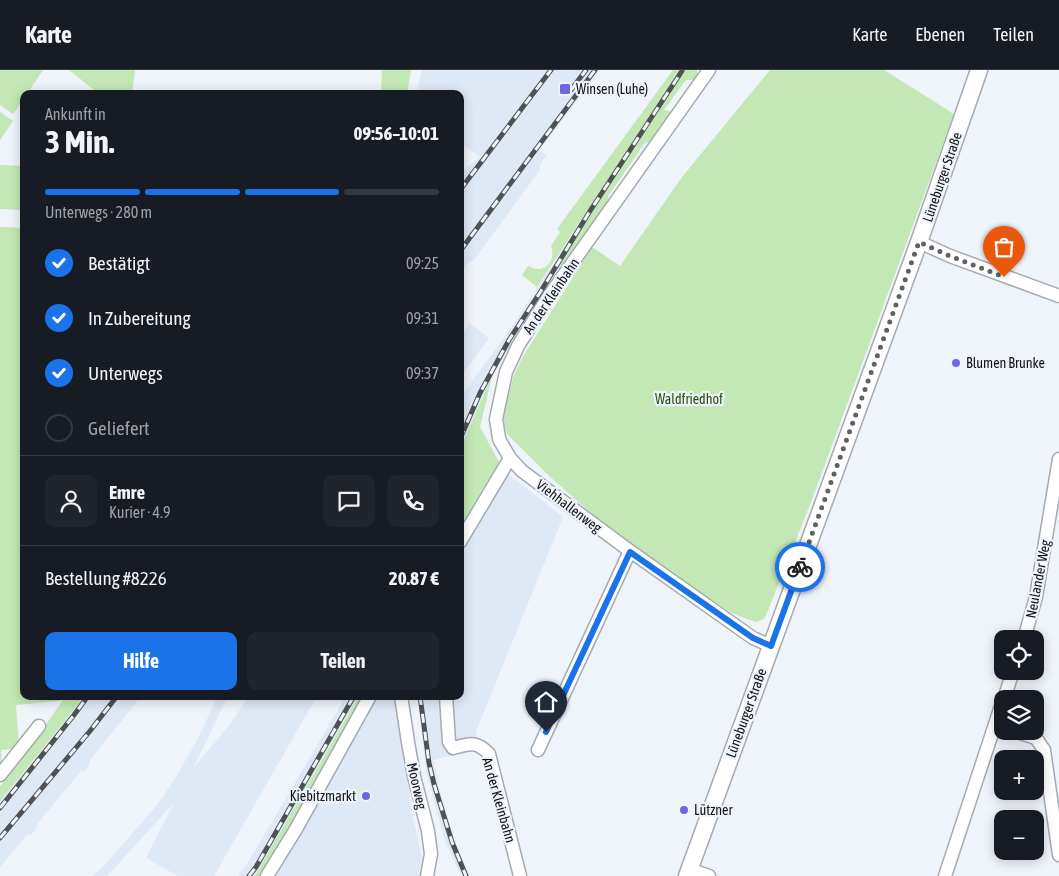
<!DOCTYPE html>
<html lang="de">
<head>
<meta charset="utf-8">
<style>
  :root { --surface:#171b24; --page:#20242c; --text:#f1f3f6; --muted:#9ea1a6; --line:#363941; --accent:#1a73e8 }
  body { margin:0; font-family:"Asap Condensed",sans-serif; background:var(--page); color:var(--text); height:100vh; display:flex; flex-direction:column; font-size:19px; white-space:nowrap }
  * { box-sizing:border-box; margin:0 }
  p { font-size:16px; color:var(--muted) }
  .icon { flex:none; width:28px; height:28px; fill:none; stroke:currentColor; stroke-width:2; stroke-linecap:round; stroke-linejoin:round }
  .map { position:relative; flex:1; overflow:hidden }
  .side { position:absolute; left:20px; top:20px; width:444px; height:610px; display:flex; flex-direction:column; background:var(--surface); border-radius:10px; box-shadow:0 2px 12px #0003 }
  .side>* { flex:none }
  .tools { position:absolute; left:994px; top:560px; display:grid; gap:10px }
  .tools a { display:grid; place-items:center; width:50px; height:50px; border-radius:10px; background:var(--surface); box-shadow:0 2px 12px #0003; font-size:25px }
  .pin { position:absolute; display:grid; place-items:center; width:42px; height:42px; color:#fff; margin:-51px -21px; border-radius:50% 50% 50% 0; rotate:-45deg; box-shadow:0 0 5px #0007 }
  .pin .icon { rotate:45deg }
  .courier { position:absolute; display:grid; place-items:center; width:50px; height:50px; margin:-25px; border:4px solid #1a73e8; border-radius:50%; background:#fff; color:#222; box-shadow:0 1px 6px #0007 }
  .head em { font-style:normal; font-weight:700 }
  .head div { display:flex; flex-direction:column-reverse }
  .head { display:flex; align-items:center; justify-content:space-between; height:85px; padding:0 25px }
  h1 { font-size:32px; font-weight:700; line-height:38px }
  .bar { display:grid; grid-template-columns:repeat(4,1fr); gap:8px 5px; align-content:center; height:60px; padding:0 25px }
  .bar i { height:6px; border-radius:4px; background:var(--line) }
  .bar .on { background:var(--accent) }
  .bar p { grid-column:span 4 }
  .line { display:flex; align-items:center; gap:12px; padding:0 25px; border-top:1px solid var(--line) }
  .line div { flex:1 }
  .round { display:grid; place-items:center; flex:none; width:52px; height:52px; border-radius:10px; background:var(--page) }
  ol { padding:0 25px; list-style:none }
  li { display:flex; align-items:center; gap:15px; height:55px }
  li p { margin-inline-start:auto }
  li .icon { padding:5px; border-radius:50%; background:var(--accent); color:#fff; stroke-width:4 }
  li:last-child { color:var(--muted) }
  li i { width:28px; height:28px; border:2px solid var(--line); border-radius:50% }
  .cta { display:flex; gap:10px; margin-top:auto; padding:10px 25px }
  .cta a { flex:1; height:58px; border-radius:10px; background:var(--accent); color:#fff; font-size:20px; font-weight:700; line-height:58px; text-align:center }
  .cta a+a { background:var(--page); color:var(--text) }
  header { display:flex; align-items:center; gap:30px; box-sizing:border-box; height:70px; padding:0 25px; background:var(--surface); border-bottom:1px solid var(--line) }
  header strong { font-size:24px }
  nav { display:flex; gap:28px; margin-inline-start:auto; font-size:18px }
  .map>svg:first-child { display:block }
  .built { fill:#dfe8f5 }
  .green { fill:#c3e8b5 }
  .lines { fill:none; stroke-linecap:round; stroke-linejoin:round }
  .minor-casing { stroke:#a5aab0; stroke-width:15 }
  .major-casing { stroke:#a5aab0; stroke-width:19 }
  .minor { stroke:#fff; stroke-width:12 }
  .major { stroke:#fff; stroke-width:16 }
  .rail-casing { stroke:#4f5255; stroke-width:5 }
  .rail { stroke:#eff3fa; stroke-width:3; stroke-dasharray:9; stroke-linecap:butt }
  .done { stroke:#5f6165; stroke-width:5; stroke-dasharray:0 9 }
  .route { stroke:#1a73e8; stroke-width:6 }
  .poi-dot { fill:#6f67e1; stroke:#eff3fa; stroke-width:2 }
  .labels { text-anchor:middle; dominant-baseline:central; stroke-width:4.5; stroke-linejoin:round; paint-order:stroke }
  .poi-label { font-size:14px; fill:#111315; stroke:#eff3fa; text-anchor:start }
  .street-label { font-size:14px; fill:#111315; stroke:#eff3fa }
  .park-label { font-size:14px; fill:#235006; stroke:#eff3fa }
</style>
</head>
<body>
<header>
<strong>Karte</strong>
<nav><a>Karte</a><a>Ebenen</a><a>Teilen</a></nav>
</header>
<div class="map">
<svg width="1059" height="806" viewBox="0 0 1059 806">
  <rect width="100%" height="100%" fill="#eff3fa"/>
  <path class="built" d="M422,0h178l-61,81 8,4 -7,9v6l-67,91 -4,1 -9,12v-98l6,-8 14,-11 -20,-15v-48h-44z
    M680,0h5l-127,198 -66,108 -32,73v-50l15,-22 32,-43z
    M470,253l19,15 -29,40v-41z
    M508,404l55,43 -86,212 -3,20 -40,11 5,29 17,56 14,31h-9l-16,-35 -18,-66 -10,-79h43v-139z
    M85,626h60l-1,2h-4l-50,62v4l-5,7h-4l-44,53v4l-6,7h-4l-27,32v-66z
    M218,626h10l-35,72 35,-41 21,-31h68l-103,180h-36l-32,-18 28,-55 -67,73h-14l10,-9 54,-62 16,-23 23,-40z
    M346,626h13l-39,67 -51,90 -14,23h-17l11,-15z
    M377,626h19l17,121 9,41 -4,18h-142z"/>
  <path class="green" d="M0,0h43l-16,24h-3v4l-11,16 -13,-9z
    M69,0h66l-3,24h-33z
    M382,0h29l-4,24h-26z
    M673,0h7l-143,217 -15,-12 6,-9c15,9 29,-4 23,-20l9,-14 -3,-3z
    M685,0h12v7l-2,3h-9l-22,30 8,2 -22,30 -5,1 -37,53 1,5 -47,70 -4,-3 61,-99z
    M770,0h114l70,44 -141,383 -48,121 -8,4 -10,-3 -15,-6 -101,-66 -26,-21 -59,-53 -39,-39 -3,-9 -1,-9 10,-38 9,-20 70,-111 28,19 62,-89z
    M0,42l13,9 -13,19z
    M0,95l24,1v44l-24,-1z
    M0,157l24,1v468h39l-4,5 -43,4 3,43 -18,2 1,18 -2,1z
    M492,306l-12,51 19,35 -39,65v-78z
    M66,626h19l-85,105v-15l10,-11z
    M359,626h5l-103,180h-6z"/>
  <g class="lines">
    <g class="minor-casing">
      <path id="minor" d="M709,0l-160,226 -31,50 -12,26 -10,47 3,19 1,3 10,17 12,13 108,80 123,87 18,8
        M919,172l31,14 109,40
        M460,472l50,-84
        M1024,569l12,-42 23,-138
        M401,626l7,46 6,34 14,55 3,23 -4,22
        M446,626l3,46 4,6c16,-4 23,-8 36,6l31,122
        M1004,629l9,-28
        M1014,661l22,7 8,12 15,105
        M538,680l92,-199
        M0,705l39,-49
        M689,799l20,7
        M267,806l29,-47 74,-133
        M945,806l57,-173"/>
    </g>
    <g class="major-casing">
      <path id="major" d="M687,806l232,-634 60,-172"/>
    </g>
    <use href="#minor" class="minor"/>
    <use href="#major" class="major"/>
    <g class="rail-casing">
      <path id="rail" d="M571,20l15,-20
        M460,120l91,-120
        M460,181l135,-181
        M460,369l20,-46 29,-53 32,-49 49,-80 92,-140
        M420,626l9,67 5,21 18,58 14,34
        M0,738l74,-93 14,-19
        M0,768l90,-107 27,-35
        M249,806l7,-9 98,-171"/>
    </g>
    <use href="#rail" class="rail"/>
  </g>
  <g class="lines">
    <path class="done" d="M800,497l119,-325 31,14 54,21"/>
    <path class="route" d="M546,662l84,-180 123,86 18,8 29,-79"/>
  </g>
  <g class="poi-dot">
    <rect x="559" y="13" width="12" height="12" rx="2.5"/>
    <circle cx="956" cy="293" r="5"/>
    <circle cx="366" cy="726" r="5"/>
    <circle cx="684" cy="740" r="5"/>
  </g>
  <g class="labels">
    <g class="poi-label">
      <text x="576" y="19">Winsen (Luhe)</text>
      <text x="966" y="293">Blumen Brunke</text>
      <text x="356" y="726" text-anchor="end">Kiebitzmarkt</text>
      <text x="694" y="740">Lützner</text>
    </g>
    <g class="street-label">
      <text transform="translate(942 107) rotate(-71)">Lüneburger Straße</text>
      <text transform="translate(551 226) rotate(-56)">An der Kleinbahn</text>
      <text transform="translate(569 436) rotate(37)">Viehhallenweg</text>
      <text transform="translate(1038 509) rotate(-79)">Neulander Weg</text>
      <text transform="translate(746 643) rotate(-70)">Lüneburger Straße</text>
      <text transform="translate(417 716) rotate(77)">Moorweg</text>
      <text transform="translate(499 730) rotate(74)">An der Kleinbahn</text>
    </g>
    <g class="park-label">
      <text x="689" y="329">Waldfriedhof</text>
    </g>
  </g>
</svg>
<div class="tools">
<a><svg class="icon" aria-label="locate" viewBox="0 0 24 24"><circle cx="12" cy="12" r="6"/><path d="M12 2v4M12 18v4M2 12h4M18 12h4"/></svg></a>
<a><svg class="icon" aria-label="layers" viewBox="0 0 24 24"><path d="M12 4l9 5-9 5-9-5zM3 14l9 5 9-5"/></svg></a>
<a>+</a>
<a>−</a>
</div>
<div class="pin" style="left:1004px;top:207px;background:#ea580c"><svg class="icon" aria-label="bag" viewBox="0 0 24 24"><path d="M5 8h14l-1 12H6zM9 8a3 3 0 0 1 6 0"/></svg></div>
<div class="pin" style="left:546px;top:662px;background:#1f2937"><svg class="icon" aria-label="home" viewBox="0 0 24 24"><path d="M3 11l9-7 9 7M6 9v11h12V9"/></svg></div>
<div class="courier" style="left:800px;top:497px"><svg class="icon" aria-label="bike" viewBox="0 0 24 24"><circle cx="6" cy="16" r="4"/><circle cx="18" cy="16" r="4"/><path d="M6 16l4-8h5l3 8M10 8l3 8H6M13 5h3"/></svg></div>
<section class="side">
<div class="head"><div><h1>3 Min.</h1><p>Ankunft in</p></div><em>09:56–10:01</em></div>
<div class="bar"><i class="on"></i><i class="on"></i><i class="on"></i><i></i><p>Unterwegs · 280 m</p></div>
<ol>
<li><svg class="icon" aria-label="check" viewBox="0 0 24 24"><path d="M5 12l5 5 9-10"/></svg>Bestätigt<p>09:25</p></li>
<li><svg class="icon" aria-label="check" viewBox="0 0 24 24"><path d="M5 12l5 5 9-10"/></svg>In Zubereitung<p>09:31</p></li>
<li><svg class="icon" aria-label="check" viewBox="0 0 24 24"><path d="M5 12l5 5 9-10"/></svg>Unterwegs<p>09:37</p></li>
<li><i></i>Geliefert</li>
</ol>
<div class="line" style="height:90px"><a class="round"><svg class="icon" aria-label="person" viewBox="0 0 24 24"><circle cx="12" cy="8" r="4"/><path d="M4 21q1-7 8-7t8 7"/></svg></a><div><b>Emre</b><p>Kurier · 4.9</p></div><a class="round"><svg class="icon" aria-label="chat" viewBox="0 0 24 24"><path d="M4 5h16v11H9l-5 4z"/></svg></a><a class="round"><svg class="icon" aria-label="phone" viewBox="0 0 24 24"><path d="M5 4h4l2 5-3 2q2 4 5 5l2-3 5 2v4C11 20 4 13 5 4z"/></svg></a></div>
<div class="line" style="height:65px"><div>Bestellung #8226</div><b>20.87 €</b></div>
<div class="cta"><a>Hilfe</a><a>Teilen</a></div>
</section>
</div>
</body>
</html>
